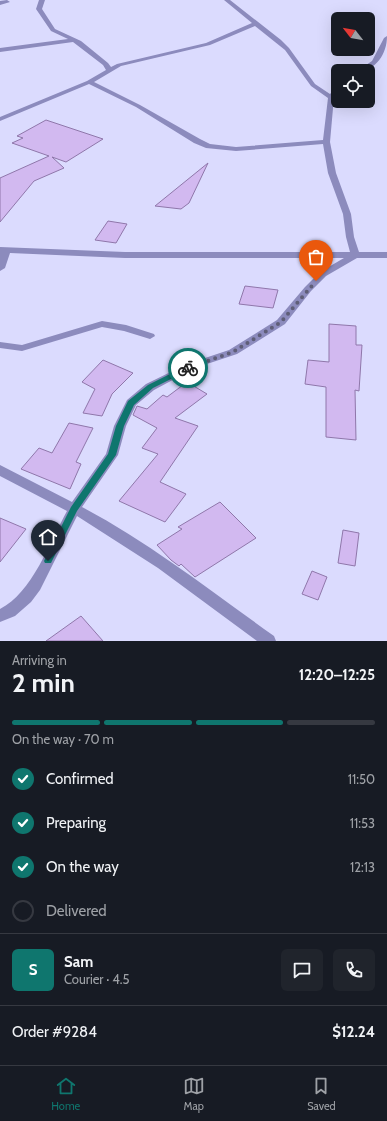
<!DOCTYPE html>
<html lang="en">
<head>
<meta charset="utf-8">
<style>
  :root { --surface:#171b24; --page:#20242c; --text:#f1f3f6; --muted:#9ea1a6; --line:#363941; --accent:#0f766e }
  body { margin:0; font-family:Cabin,sans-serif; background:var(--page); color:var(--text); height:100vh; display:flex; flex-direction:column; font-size:15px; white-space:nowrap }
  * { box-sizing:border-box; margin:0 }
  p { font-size:13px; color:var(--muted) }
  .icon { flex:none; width:22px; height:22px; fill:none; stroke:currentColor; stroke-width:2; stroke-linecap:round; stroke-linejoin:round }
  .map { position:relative; height:641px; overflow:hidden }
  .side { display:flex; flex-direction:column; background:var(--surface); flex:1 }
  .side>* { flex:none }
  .needle { width:26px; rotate:301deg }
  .buttons { position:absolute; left:331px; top:12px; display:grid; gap:8px }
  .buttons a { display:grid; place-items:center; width:44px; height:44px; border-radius:6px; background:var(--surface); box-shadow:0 4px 16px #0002; font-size:20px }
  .pin { position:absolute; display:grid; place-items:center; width:34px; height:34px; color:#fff; margin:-41px -17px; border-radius:50% 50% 50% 0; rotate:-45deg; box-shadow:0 0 4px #0007 }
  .pin .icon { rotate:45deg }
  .courier { position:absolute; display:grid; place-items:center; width:40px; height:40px; margin:-20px; border:3px solid #0f766e; border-radius:50%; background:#fff; color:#222; box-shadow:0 1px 5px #0007 }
  .summary em { font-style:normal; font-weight:800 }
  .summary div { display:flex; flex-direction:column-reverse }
  .summary { display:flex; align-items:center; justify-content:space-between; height:68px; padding:0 12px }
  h1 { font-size:26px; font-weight:800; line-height:30px }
  .bar { display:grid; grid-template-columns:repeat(4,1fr); gap:6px 4px; align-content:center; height:48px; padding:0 12px }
  .bar i { height:5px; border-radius:3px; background:var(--line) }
  .bar .active { background:var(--accent) }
  .bar p { grid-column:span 4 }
  .line { display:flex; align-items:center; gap:10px; padding:0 12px; border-top:1px solid var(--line) }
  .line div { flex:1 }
  .round { display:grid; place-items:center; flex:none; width:42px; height:42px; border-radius:6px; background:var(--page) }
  ol { padding:0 12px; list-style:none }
  li { display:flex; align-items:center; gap:12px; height:44px }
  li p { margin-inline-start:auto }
  li .icon { padding:4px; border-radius:50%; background:var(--accent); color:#fff; stroke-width:4 }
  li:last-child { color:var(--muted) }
  li i { width:22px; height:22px; border:2px solid var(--line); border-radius:50% }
  .menu { display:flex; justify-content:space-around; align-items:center; height:56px; border-top:1px solid var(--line); background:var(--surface); font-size:11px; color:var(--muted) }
  .menu a { display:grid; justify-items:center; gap:2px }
  .menu .active { color:var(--accent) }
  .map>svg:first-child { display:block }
  .building { fill:#d2b9f0; stroke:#8f77aa }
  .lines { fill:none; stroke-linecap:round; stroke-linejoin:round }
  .street { fill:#8c8bbd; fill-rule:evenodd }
  .route { fill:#0f766e }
  .done { stroke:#5f5e78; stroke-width:4; stroke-dasharray:0 7.2 }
</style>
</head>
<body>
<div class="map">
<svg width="387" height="641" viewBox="0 0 387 641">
  <rect width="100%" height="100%" fill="#dbdbfe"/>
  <path class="building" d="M46,120l57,19 -37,23 -14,-5 12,11 -30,13 -34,41v-44l49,-22 -37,-13 11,-5 -6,-2z
    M208,163l-19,40 -8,6 -26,-3z
    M108,221l19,3 -11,19 -21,-3z
    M245,286l33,4 -5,18 -34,-4z
    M329,324l27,2v19h6l-3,46 -4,-1 1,50 -30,-3v-50l-21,-3 3,-24 21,2z
    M103,360l30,13 -21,21 -10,22 -19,-3 12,-24 -13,-7z
    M187,382l20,12 -32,24 23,8 -38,56 26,12 -21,28 -46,-21 39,-47 -16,-6 15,-20 -24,-13 4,-9 10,3 16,-14 4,2z
    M69,423l24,5 -17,34 5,2 -11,25 -49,-20 18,-21 13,5z
    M220,502l36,36 -61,39 -14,-13 -2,2 -8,-6 -14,-15 25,-16 -4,-2z
    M0,518l26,11 -26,33z
    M343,530l16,3 -4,33 -17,-3z
    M312,571l15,6 -9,23 -16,-6z
    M81,616l22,25h-57z"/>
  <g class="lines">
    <path class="street" d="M39,0h6l-3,9 13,20 26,12 27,22 3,4 6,-3 89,-21 46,-20 -28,-23h6l51,40 8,8 26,36 15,10 8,-8v6l-4,5 -4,45 6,31 15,41 3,23 5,15h28v6h-30l-31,18 -15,15 -26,33 -48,30 -42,14 -41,22 -18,15 -10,21 -8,29 -36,52c68,36 130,85 192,129l2,5h-19l-99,-73 -81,-52 -37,74 -9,12 -16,14 -15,6v-13c32,-16 50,-67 67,-98l-67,-35v-11l72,37 34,-48 8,-28 13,-26 19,-16 41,-20 42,-14 48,-30 28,-33 15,-15 24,-14h-219l-115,-5 -5,15 -5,3v-24l125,5h225l-4,-15 -3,-23 -15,-41 -5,-29 -87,7 -30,-3 -12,-5 -58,-36 -47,-23 -89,37v-4l87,-36 19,-11 -3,-5 -30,-23 -73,10v-4l68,-9 -17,-8 -15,-22zM255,26l30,24 26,36 17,12 -5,42 -87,7 -26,-3 -10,-5 -60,-34 -46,-23 27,-16 89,-21z
      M0,1l7,-1 3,2 -10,3z
      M387,36c0,18 -11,35 -30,35l15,-10 12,-23z
      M102,321l24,4 28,9 1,2 -5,3 -26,-8 -22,-4 -80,24 -22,-3v-6l22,3z"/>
  </g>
  <path class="route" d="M188,365l3,1v3l-38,19 -19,17 -10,21 -8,29 -39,56 -26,52h-6l-1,-2 27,-54 37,-53 8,-28 12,-25 20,-16z"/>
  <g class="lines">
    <path class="done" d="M188,368l45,-16 48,-30 35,-41"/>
  </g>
</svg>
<div class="buttons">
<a><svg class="needle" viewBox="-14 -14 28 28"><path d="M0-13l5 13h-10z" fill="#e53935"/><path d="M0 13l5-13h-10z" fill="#9ea1a6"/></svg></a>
<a><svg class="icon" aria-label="locate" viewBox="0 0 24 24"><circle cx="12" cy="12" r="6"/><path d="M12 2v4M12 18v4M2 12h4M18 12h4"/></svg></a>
</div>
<div class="pin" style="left:316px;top:281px;background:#ea580c"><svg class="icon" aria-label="bag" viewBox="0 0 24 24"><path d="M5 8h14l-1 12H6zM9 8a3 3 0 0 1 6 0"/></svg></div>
<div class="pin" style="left:48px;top:561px;background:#1f2937"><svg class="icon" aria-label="home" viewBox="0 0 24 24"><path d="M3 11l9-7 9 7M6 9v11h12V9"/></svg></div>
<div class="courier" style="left:188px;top:368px"><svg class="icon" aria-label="bike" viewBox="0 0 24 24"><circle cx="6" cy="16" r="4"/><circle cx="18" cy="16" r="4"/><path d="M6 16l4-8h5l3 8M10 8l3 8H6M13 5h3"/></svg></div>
</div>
<section class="side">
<div class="summary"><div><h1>2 min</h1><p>Arriving in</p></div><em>12:20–12:25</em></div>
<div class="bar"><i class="active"></i><i class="active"></i><i class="active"></i><i></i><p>On the way · 70 m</p></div>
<ol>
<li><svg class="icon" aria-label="check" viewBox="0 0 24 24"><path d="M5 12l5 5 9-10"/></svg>Confirmed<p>11:50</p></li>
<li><svg class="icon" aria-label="check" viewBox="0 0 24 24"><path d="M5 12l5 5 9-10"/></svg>Preparing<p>11:53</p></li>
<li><svg class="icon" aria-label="check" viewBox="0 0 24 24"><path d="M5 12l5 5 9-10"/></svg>On the way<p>12:13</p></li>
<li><i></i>Delivered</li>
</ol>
<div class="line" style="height:72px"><b class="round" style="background:var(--accent);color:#fff">S</b><div><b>Sam</b><p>Courier · 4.5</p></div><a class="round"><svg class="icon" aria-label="chat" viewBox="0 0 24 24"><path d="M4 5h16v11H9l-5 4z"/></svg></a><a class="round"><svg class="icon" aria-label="phone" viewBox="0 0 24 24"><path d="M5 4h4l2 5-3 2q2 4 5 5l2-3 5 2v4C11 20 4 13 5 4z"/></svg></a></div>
<div class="line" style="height:52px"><div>Order #9284</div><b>$12.24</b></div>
</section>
<nav class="menu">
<a class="active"><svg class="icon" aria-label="home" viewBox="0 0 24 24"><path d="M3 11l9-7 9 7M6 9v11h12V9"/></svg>Home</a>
<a><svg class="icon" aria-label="map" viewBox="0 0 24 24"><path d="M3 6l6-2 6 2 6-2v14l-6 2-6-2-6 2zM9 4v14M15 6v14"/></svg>Map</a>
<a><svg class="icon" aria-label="saved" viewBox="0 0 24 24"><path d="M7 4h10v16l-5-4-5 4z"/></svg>Saved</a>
</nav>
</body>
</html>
